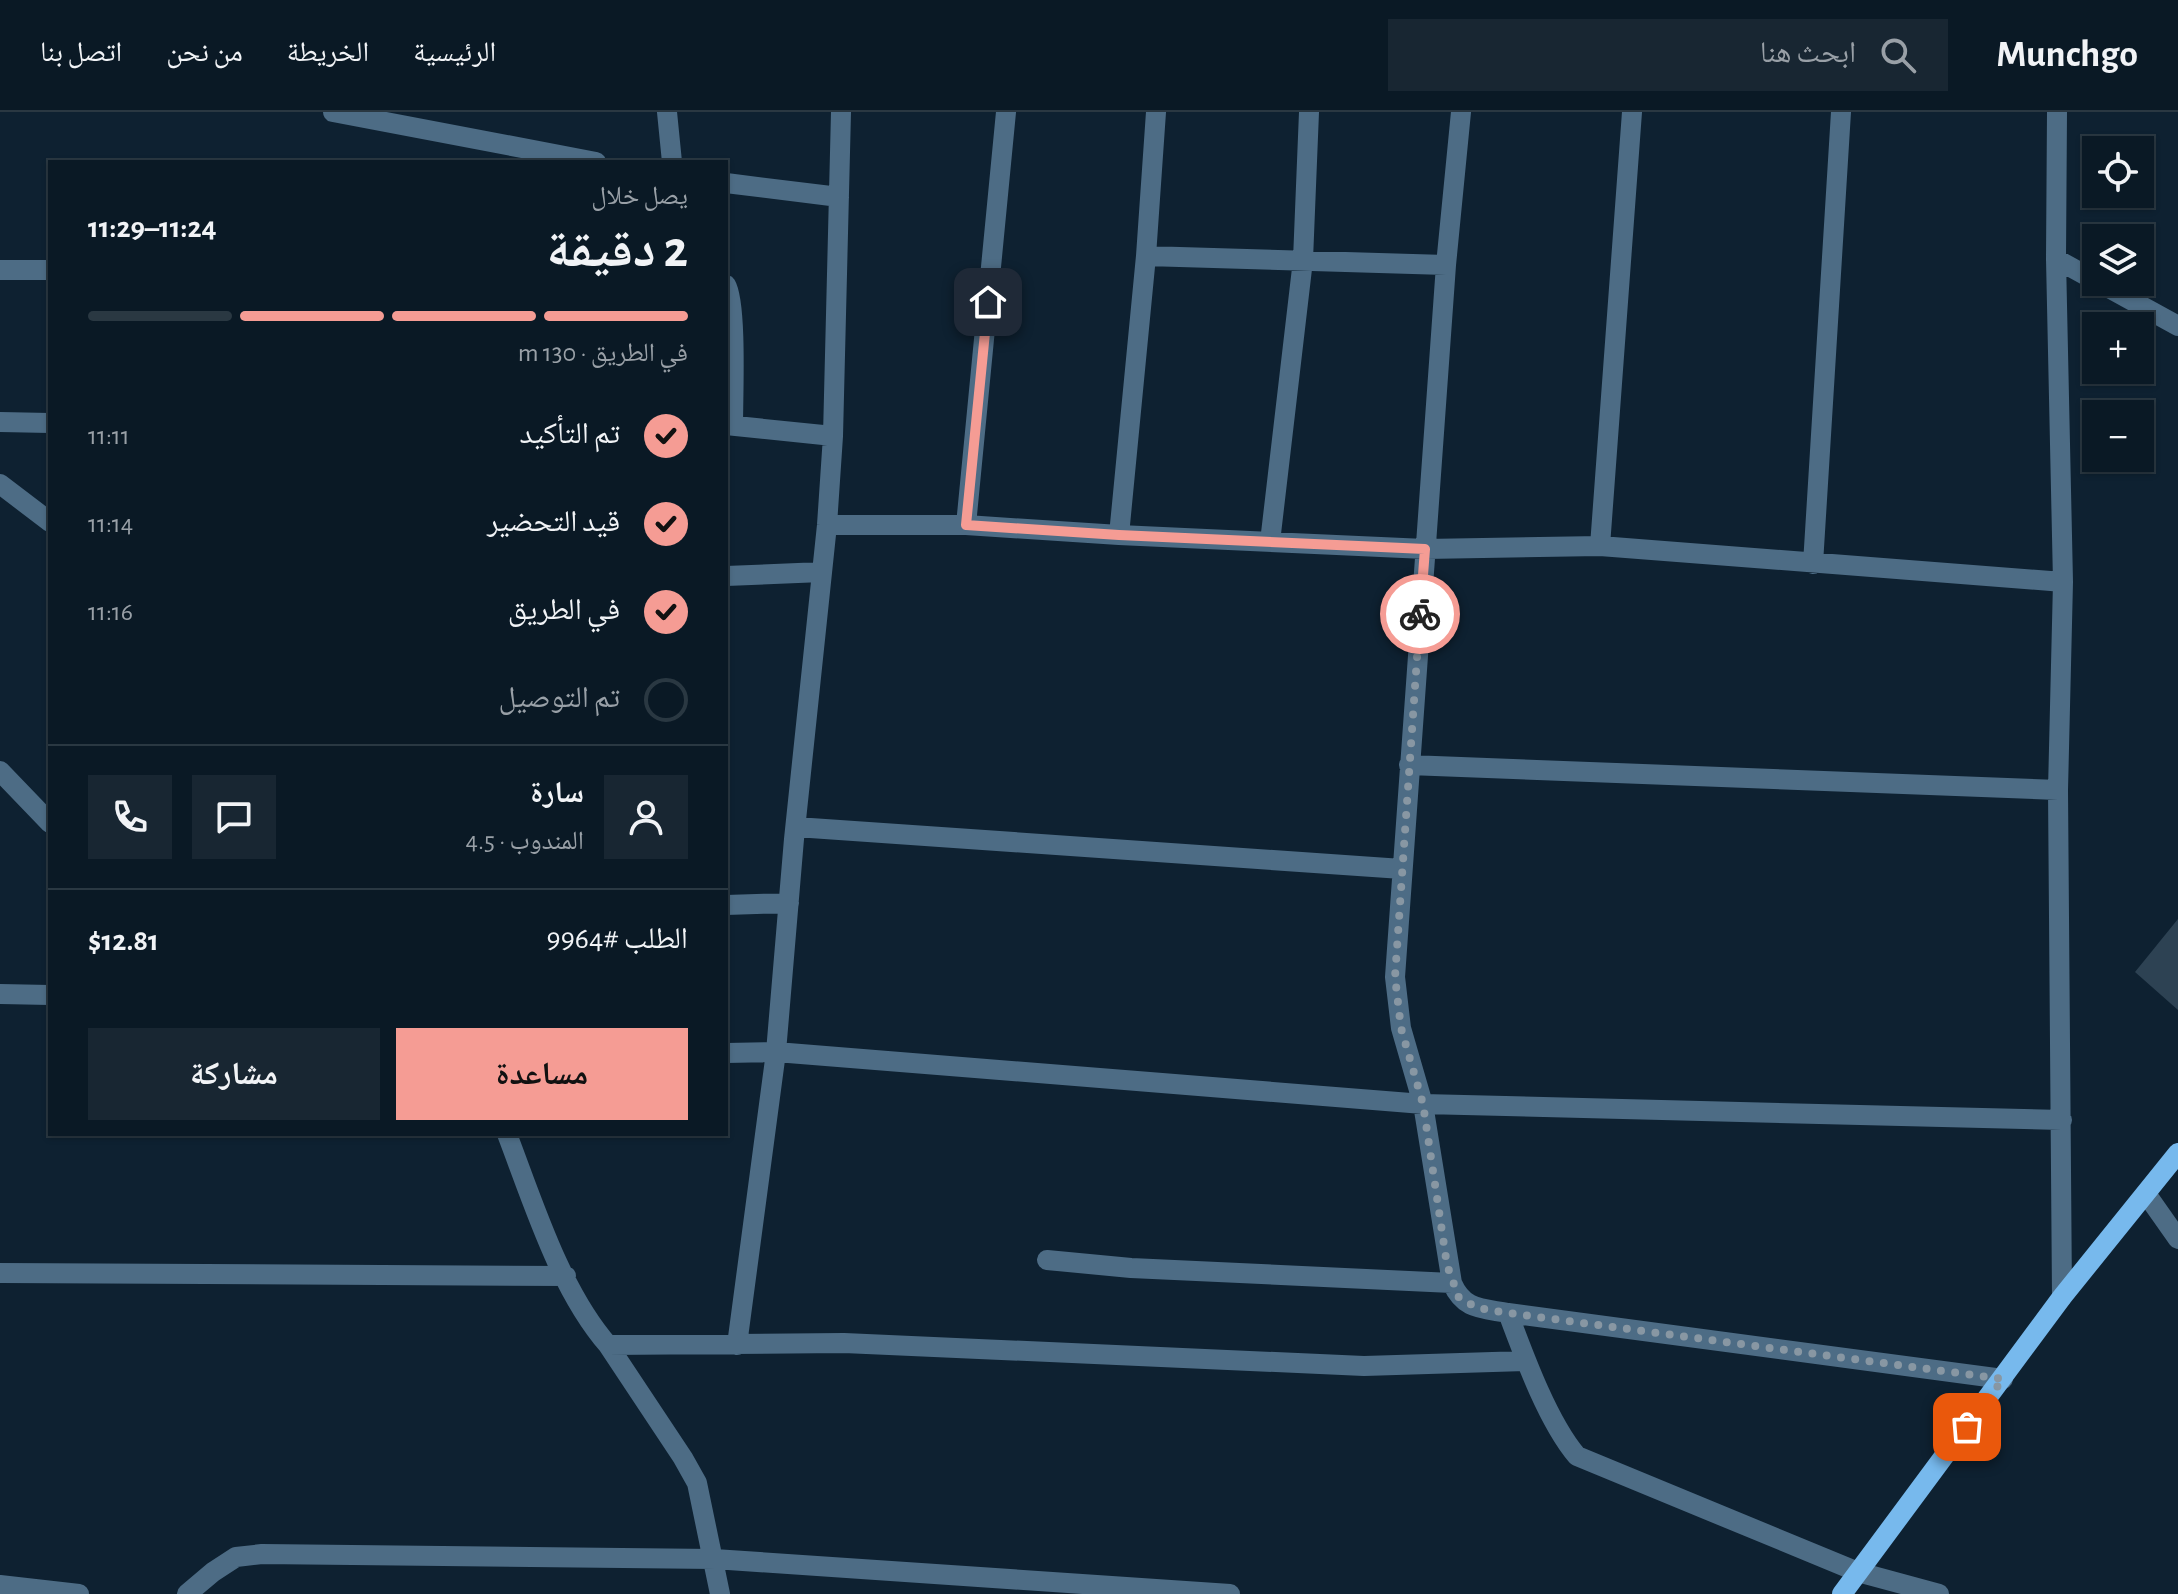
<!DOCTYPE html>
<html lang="ar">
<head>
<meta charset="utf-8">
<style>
  :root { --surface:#0a1925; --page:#182632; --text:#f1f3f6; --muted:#99a0a7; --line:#2a3842; --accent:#f59c94 }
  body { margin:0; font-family:"Alegreya Sans","Noto Naskh Arabic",sans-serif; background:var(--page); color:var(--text); direction:rtl; height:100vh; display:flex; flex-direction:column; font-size:30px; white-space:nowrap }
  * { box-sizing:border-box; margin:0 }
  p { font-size:26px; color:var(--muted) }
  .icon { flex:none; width:44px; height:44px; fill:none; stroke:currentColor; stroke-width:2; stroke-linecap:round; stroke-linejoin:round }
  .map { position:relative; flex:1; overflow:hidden; direction:ltr }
  .details { position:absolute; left:48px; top:48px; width:680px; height:976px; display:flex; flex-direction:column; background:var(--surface); border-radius:0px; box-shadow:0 2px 6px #0004,0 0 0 2px var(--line); direction:rtl }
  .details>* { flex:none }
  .buttons { position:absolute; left:2082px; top:24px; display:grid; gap:16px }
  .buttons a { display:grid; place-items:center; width:72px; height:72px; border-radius:0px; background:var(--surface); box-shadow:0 2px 6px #0004,0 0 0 2px var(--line); font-size:40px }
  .pin { position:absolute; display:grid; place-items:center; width:68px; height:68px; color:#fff; margin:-34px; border-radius:16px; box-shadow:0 4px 12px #0006 }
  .courier { position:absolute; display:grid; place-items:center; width:80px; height:80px; margin:-40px; border:6px solid #f59c94; border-radius:50%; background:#fff; color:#222; box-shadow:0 2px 10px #0007 }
  .headline em { font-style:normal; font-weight:700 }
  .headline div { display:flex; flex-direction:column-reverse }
  .headline { display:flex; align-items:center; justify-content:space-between; height:136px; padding:0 40px }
  h1 { font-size:52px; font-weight:700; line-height:60px }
  .bar { display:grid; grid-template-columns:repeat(4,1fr); gap:12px 8px; align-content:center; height:96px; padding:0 40px }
  .bar i { height:10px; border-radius:6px; background:var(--line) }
  .bar .current { background:var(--accent) }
  .bar p { grid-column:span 4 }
  .line { display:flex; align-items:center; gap:20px; padding:0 40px; border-top:2px solid var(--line) }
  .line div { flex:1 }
  .round { display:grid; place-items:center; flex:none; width:84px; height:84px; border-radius:0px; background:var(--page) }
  ol { padding:0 40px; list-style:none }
  li { display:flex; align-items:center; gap:24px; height:88px }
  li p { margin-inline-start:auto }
  li .icon { padding:8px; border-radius:50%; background:var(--accent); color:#111; stroke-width:4 }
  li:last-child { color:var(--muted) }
  li i { width:44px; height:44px; border:4px solid var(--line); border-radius:50% }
  .button { display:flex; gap:16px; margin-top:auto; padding:16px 40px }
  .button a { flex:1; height:92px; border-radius:0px; background:var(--accent); color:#111; font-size:32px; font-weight:700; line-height:92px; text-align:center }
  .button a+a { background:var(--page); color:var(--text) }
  header { display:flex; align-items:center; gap:48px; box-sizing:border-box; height:112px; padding:0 40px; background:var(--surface); border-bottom:2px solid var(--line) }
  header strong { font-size:38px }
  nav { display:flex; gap:44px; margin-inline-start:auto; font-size:28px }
  .search { width:560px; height:72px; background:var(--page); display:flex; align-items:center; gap:20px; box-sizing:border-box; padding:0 28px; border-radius:0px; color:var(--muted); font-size:30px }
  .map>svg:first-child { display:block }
  .building { fill:#2d4253 }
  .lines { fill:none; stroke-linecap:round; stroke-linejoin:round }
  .minor { stroke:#4d6c85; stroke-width:20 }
  .major { stroke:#77b9ed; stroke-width:20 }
  .done { stroke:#8897a3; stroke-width:8; stroke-dasharray:0 14.4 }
  .route { stroke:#f59c94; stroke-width:10 }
</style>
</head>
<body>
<header>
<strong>Munchgo</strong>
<div class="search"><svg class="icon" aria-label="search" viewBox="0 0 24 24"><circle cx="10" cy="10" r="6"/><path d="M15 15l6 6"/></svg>ابحث هنا</div>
<nav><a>الرئيسية</a><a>الخريطة</a><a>من نحن</a><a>اتصل بنا</a></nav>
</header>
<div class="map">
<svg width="2178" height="1482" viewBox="0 0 2178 1482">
  <rect width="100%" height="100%" fill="#0e2131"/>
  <path class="building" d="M2178,807v91l-43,-38z"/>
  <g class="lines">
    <path class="minor" d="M333,0l263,50
      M667,0l5,50
      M1461,0l-15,153 -51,712 6,51 22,76 29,179c12,27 29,25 56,30 16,43 40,109 69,143l281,116 81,22
      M2057,0l-1,147 7,323 -5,208 4,507
      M726,71l113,14
      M1146,144l300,9
      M2056,147l40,22
      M0,158h50
      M2098,170l80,44
      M726,173c11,18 7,113 7,140
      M0,310l50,1
      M726,313l107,11
      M0,372l50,38
      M827,413h139l153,10 306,14 175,-3 463,36
      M966,413l40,-413
      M1119,423l27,-279 10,-144
      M1270,430l33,-282 6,-148
      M1600,434l32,-434
      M1813,452l28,-452
      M726,464l96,-4
      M1409,653l649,25
      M0,659l50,52
      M796,715l606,42
      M726,793l63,-2
      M0,882l50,1
      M726,941l50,-1 647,52 639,16
      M507,1022c26,68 53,156 101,211l75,113 14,25 23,111
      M2147,1083l31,44
      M1047,1148l84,8 321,15
      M0,1161l566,3
      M1508,1201l495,66
      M608,1233l236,-2 520,23 161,-5
      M737,1233l39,-293 18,-213 33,-314 6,-89 8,-324
      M0,1473l79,9
      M187,1482l26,-22 23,-15 26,-3 452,5 516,35"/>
    <path class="major" d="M1842,1482l220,-297 116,-144"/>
  </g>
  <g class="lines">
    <path class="done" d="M1420,502l-25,363 6,51 22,76 24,161 12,33 19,10 30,5 495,66 -36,48"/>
    <path class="route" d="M988,190l-22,223 153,10 306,14 -5,65"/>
  </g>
</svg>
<div class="buttons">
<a><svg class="icon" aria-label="locate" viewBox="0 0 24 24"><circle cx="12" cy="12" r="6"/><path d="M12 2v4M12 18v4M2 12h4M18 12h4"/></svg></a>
<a><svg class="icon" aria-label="layers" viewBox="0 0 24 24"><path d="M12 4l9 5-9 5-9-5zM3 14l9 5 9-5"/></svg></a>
<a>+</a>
<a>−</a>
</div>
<div class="pin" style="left:1967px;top:1315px;background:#ea580c"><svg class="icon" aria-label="bag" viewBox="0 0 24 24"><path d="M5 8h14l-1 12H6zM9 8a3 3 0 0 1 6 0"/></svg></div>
<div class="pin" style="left:988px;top:190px;background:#1f2937"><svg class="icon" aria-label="home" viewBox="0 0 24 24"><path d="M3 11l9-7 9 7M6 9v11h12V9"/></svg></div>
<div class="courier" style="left:1420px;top:502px"><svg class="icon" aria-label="bike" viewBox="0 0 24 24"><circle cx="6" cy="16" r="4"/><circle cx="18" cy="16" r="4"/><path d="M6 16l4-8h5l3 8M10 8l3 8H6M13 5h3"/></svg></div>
<section class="details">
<div class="headline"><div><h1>2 دقيقة</h1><p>يصل خلال</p></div><em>11:24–11:29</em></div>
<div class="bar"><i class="current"></i><i class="current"></i><i class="current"></i><i></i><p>في الطريق · 130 m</p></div>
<ol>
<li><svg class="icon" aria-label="check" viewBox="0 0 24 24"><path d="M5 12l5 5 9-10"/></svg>تم التأكيد<p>11:11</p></li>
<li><svg class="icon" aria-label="check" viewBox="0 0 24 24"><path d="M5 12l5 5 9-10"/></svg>قيد التحضير<p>11:14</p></li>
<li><svg class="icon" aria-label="check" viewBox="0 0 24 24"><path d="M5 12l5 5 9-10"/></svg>في الطريق<p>11:16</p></li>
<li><i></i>تم التوصيل</li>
</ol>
<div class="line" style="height:144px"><a class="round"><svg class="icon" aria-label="person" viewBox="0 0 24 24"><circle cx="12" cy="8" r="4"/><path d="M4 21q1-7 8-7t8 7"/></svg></a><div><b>سارة</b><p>المندوب · 4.5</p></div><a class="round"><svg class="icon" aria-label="chat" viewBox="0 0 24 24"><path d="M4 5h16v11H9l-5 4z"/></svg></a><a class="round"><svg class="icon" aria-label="phone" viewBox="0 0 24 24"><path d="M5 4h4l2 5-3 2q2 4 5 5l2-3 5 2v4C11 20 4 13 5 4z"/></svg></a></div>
<div class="line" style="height:104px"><div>الطلب #9964</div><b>$12.81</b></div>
<div class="button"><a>مساعدة</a><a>مشاركة</a></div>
</section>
</div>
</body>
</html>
